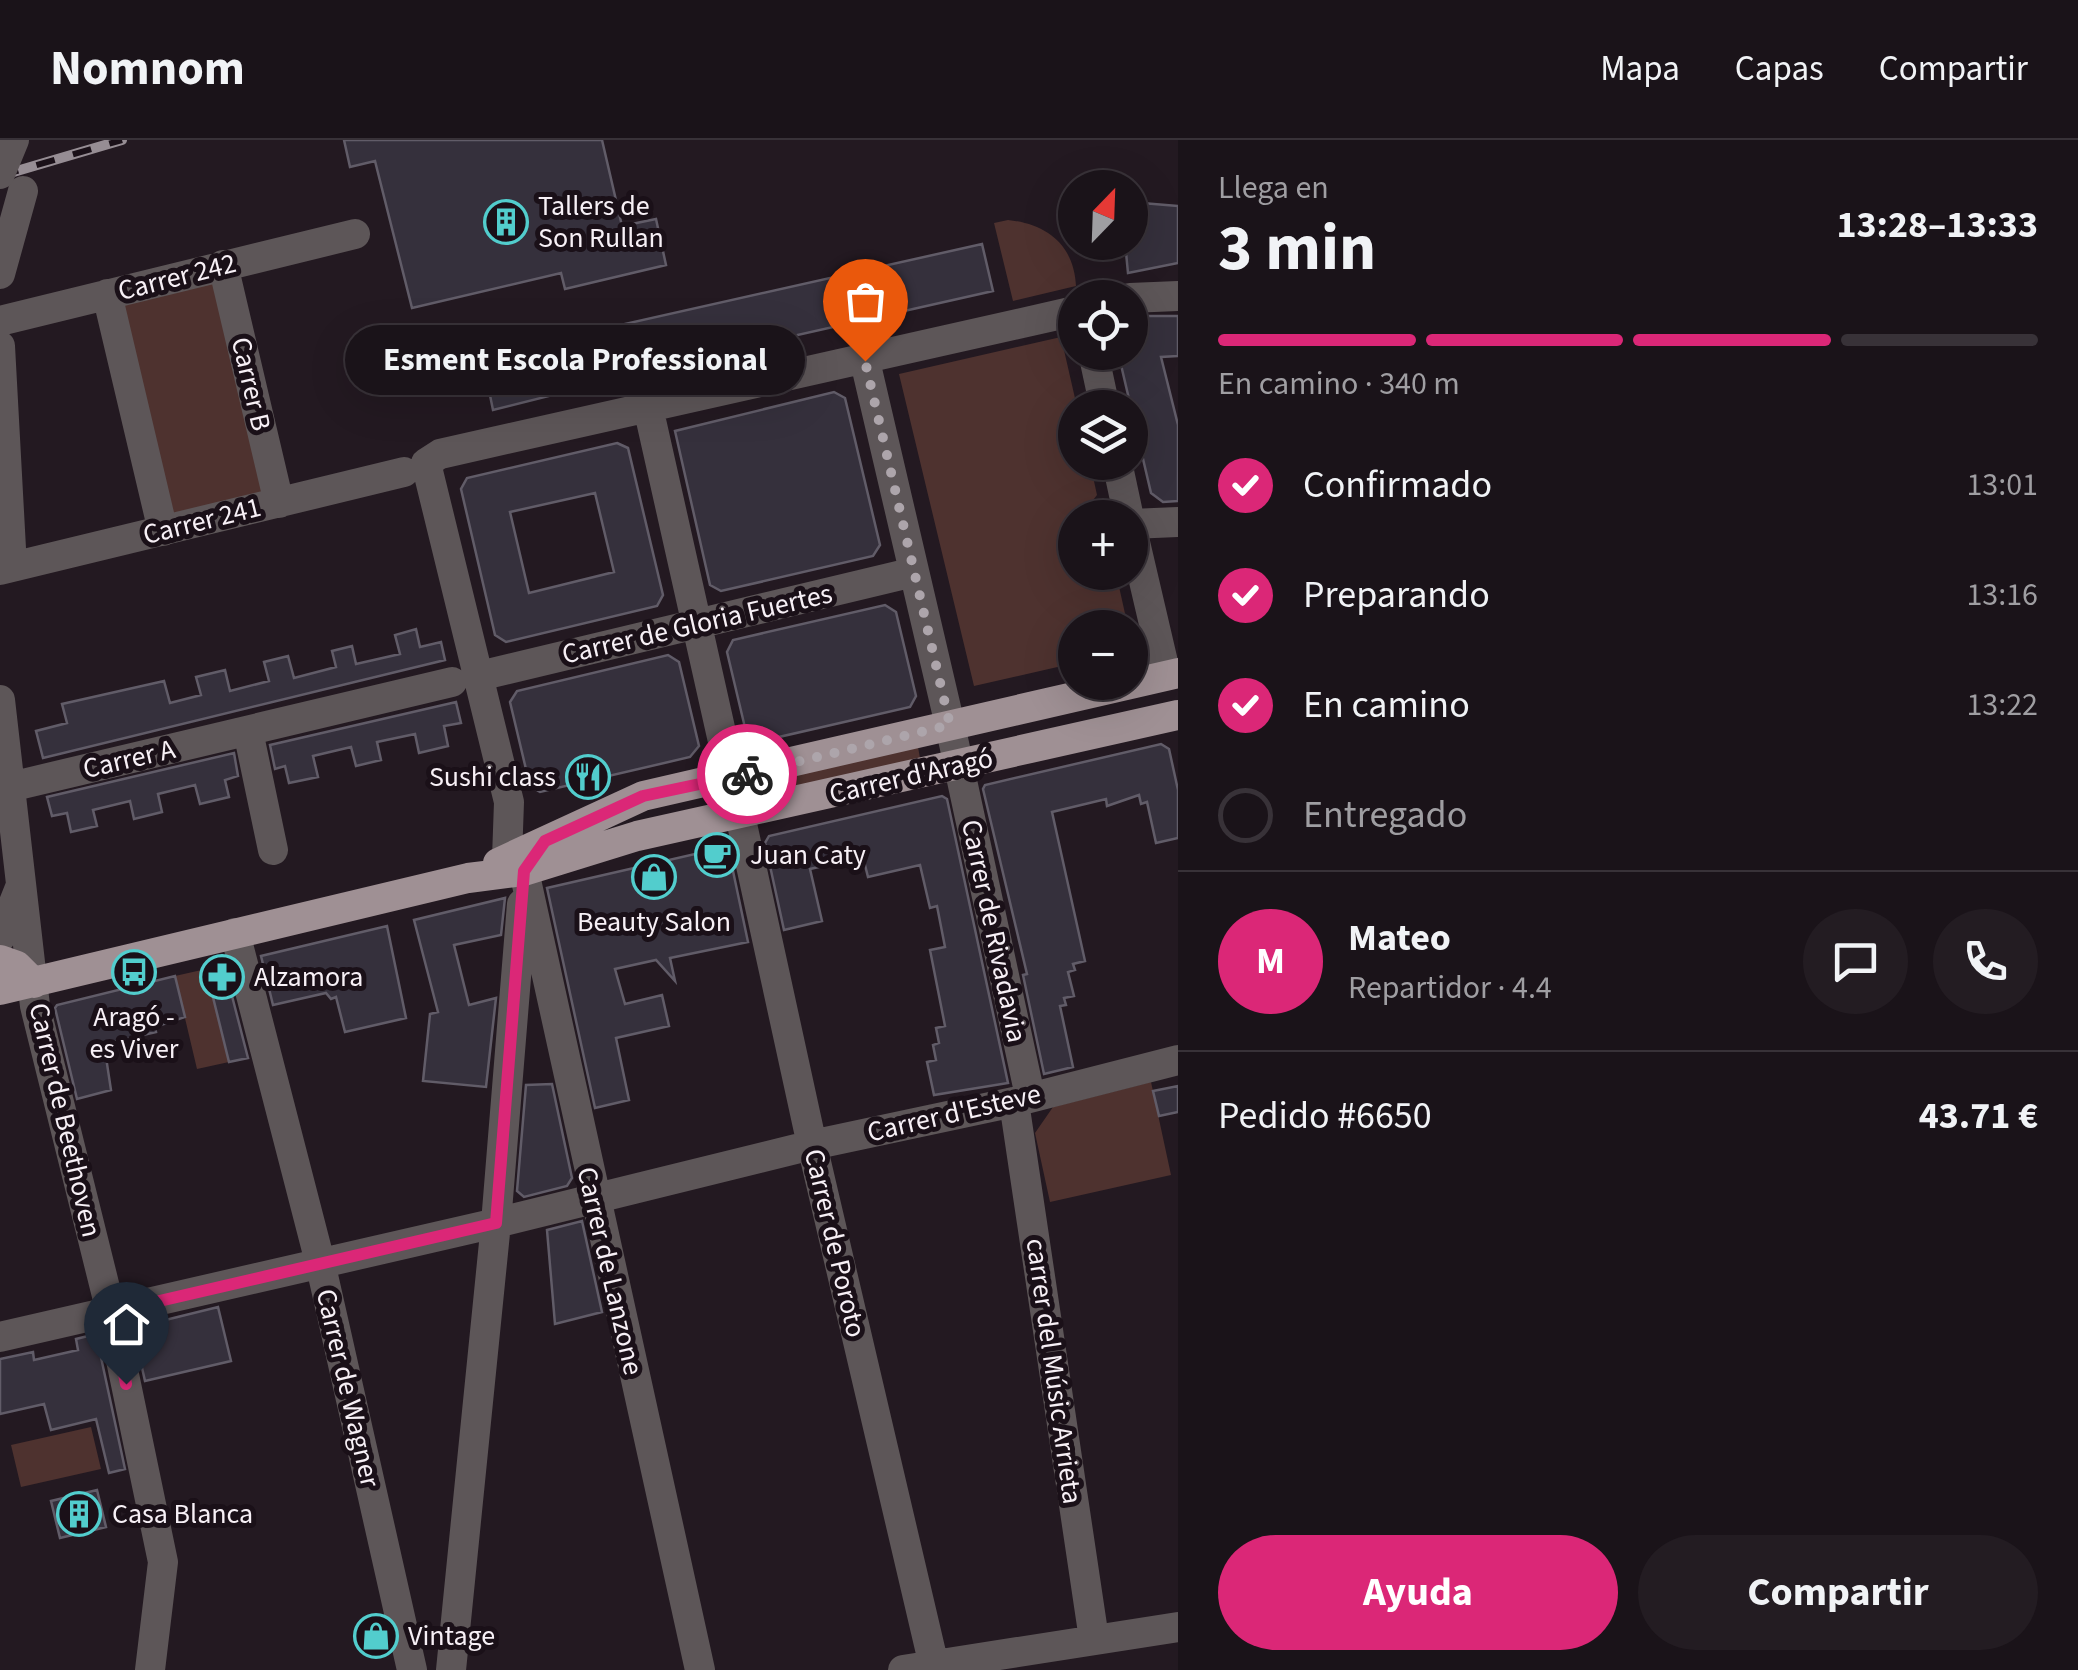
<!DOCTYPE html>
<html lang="es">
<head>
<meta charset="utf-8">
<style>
  :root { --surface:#1a1319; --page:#231c22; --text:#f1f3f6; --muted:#9f9ea2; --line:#383238; --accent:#db2777 }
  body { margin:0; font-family:"Source Sans 3",sans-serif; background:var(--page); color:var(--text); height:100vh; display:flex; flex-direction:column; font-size:38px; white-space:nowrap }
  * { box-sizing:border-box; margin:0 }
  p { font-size:32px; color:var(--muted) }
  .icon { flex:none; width:55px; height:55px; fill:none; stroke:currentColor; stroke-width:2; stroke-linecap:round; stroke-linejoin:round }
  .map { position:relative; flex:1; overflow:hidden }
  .sheet { display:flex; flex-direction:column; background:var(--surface); width:900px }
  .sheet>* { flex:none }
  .needle { width:65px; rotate:23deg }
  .buttons { position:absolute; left:1058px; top:30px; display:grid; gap:20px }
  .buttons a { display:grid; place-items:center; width:90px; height:90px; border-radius:50%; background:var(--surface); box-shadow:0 10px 40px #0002,0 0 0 2px var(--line); font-size:50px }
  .pin { position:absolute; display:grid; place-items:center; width:85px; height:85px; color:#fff; margin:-102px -42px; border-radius:50% 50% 50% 0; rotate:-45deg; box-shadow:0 0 10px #0007 }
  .pin .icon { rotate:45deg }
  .courier { position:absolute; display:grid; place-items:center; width:100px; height:100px; margin:-50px; border:8px solid #db2777; border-radius:50%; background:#fff; color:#222; box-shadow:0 2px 12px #0007 }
  .bubble { position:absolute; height:70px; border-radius:35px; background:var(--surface); box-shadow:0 10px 40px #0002,0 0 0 2px var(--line); font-size:32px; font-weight:700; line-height:70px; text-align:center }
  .headline em { font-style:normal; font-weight:700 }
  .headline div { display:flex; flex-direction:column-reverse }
  .headline { display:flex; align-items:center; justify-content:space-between; height:170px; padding:0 40px }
  h1 { font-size:65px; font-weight:700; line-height:75px }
  .bar { display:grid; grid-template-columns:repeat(4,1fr); gap:15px 10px; align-content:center; height:120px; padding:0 40px }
  .bar i { height:12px; border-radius:8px; background:var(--line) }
  .bar .active { background:var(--accent) }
  .bar p { grid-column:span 4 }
  .line { display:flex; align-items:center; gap:25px; padding:0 40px; border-top:2px solid var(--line) }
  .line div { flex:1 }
  .round { display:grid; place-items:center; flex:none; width:105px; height:105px; border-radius:52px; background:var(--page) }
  ol { padding:0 40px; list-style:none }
  li { display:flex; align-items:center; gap:30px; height:110px }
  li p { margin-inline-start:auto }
  li .icon { padding:10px; border-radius:50%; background:var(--accent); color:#fff; stroke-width:4 }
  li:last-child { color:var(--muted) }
  li i { width:55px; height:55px; border:5px solid var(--line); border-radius:50% }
  .action { display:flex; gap:20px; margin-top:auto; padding:20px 40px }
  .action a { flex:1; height:115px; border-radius:60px; background:var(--accent); color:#fff; font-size:40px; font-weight:700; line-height:115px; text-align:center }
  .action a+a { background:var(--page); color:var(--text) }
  header { display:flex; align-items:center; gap:60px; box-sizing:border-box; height:140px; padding:0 50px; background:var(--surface); border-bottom:2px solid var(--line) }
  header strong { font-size:48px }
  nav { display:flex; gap:55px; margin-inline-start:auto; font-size:35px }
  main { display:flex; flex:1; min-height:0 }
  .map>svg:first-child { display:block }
  .green { fill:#4e322f }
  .building { fill:#35303c; stroke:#615c68; stroke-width:2.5; fill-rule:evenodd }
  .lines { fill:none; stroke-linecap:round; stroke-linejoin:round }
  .minor { stroke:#5d5658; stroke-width:30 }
  .major { stroke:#9f9094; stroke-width:30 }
  .rail-casing { stroke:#968d94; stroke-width:10 }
  .rail { stroke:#1a1018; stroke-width:6; stroke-dasharray:19; stroke-linecap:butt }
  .minor-bridge { stroke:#5d5658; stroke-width:30 }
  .done { stroke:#ada5ab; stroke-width:10; stroke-dasharray:0 18 }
  .route { stroke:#db2777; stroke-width:12 }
  .labels { text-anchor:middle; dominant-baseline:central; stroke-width:10; stroke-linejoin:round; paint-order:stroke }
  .poi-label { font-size:28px; fill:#f7f0f6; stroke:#1a1018; text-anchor:start }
  .street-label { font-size:28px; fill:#f7f0f6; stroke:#1a1018 }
</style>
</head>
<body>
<header>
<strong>Nomnom</strong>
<nav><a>Mapa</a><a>Capas</a><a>Compartir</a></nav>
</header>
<main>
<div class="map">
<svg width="1178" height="1530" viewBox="0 0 1178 1530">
  <rect width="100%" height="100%" fill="#231921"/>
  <path class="green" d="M1008,80c39,4 66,25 68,66l-63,15 -19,-78z
    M223,125l56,238 -116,28 -56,-237z
    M1061,197l16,70 -2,55 15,1 7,32 -7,9 4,13 -19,1v54l41,1 12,54 -53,1v35l-101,23 -75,-312z
    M918,607l2,11 -147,35 -2,-12z
    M206,829l23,93 -32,7 -22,-93z
    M1151,942l20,93 -121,27 -15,-69 18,-26z
    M91,1287l10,42 -80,18 -10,-42z"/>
  <path class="building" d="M344,0h258l20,86 34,-7 10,46 -101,24 -4,-16 -149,35 -37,-147 -25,6z
    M1142,63l36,3v57l-50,10 -3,-31h5v-23l11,-1z
    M982,104l11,47 -271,61 -6,-27 -42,6 6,32 -187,47 -11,-54z
    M1148,176h30v40l-17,1 17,68v76l-15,1 -12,-9 -33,-141h12v-30z
    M834,252l11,6 35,147 -7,11 -152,35 -11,-6 -35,-154z
    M617,303l11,5 35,147 -6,11 -151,36 -11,-7 -34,-146 6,-11zM595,353l19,79 -85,21 -19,-81z
    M885,465l11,7 20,84 -6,11 -153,35 -10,-6 -20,-84 6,-12z
    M416,489l4,18 21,-5 4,18 -402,98 -7,-27 31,-8 -5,-19 102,-23 6,22 31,-8 -5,-18 29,-7 5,21 39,-10 -5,-19 24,-6 6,22 42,-11 -4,-16 20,-5 4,18 44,-10 -5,-19z
    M668,515l11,7 20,84 -9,11 -150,35 -10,-6 -20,-84 7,-11z
    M456,562l5,21 -17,3 4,20 -29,7 -4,-19 -38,8 4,18 -25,6 -5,-19 -38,9 5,21 -29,6 -4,-17 -10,3 -5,-24z
    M1161,604l8,5 9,41v48l-22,5 -9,-41 -6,2 -2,-9 -32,11 -1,-7 -54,13 33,149 -12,3 2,6 -7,2 6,24 -10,2 2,7 -6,1 13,61 -29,7 -21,-99 4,-1 -44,-185 2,-4z
    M234,613l4,23 -13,4 4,17 -29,7 -5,-19 -37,9 4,18 -28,7 -4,-18 -37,9 4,16 -26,6 -4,-19 -15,3 -5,-19z
    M942,656l5,3 61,284 -74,12 -7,-33 9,-2 -3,-15 6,-2 -3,-15 9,-2 -15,-76 15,-3 -8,-41 -7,2 -10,-43 -52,12 -5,-20 -53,12 12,52 -38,9 -19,-87 4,-7z
    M721,708l8,4 19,90 -78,16 5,23 -19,-21 -41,9 10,35 37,-9 7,31 -53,12 13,62 -34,8 -48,-220z
    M505,758l-4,37 -47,10 15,60 27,-7 -10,89 -63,-6 7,-67 8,-2 -24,-92z
    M387,786l19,92 -61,14 -9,-35 -5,2 -5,-6 -53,12 -12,-49z
    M224,825l24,93 -19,4 -23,-93z
    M175,836l10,41 -30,10 1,5 -52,12 7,46 -34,9 -22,-91 2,-3z
    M552,944l20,94 -5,8 -43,11 -7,-6 9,-106z
    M1178,946v26l-19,4 -6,-25z
    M582,1081l20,91 -47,12 -8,-94z
    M218,1167l13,54 -86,20 -12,-53z
    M96,1194l29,135 -16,4 -13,-54 -45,11 -7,-26 -44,10v-55l33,-7 1,8 44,-10 -2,-11z
    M97,1350l9,37 -46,11 -9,-37z"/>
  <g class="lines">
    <path class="minor" d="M223,125l56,238
      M0,134l23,-83
      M107,154l56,237
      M1130,158l48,-2
      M0,181l355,-87
      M0,206l12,221
      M1093,212l12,56
      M865,221l85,364 80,371
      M648,267l83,370
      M1117,322l12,56
      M1130,381l36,154
      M1131,384l47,-2
      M0,430l404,-98
      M479,536l435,-104
      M0,560l35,306 76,306 52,250 -13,108
      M248,591l25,119
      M10,647l442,-105
      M740,675l72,330 123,525
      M507,718l2,-56 -83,-339 14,-9 635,-143
      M524,731l176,799
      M235,793l85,329 92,408
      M0,798l21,-53
      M1014,962l80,537
      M0,1197l496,-114 316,-78 202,-43 164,-42
      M451,1530l45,-447 26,-319
      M903,1530l275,-43"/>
    <path class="major" d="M498,723l145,-67 535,-123
      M0,820l17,6 17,17
      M0,850l468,-112 56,-7 113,-35 541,-121"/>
    <g class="rail-casing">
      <path id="rail" d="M0,36l122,-36"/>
    </g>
    <use href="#rail" class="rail"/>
    <path class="minor-bridge" d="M0,34l14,-34"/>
  </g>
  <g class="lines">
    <path class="done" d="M747,634l203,-49 -85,-364"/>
    <path class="route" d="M126,1244l-14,-72 384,-89 28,-352 21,-30 98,-45 104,-22"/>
  </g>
  <defs>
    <g id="building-ring" transform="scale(2.25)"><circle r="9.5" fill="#1a1018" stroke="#52cdcd" stroke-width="1.5"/><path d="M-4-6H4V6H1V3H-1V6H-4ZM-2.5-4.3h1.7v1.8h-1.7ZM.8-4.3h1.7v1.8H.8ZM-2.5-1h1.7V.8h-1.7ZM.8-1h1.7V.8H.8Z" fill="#52cdcd"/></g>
    <g id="restaurant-ring" transform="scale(2.25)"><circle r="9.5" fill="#1a1018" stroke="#52cdcd" stroke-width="1.5"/><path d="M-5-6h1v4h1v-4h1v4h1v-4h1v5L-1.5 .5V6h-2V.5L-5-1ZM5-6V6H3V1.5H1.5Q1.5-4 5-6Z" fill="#52cdcd"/></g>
    <g id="cafe-ring" transform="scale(2.25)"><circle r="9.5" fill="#1a1018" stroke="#52cdcd" stroke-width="1.5"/><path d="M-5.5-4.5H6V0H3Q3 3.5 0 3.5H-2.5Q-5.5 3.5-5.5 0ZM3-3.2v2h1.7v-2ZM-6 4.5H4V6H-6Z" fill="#52cdcd"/></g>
    <g id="shop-ring" transform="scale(2.25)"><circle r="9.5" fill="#1a1018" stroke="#52cdcd" stroke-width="1.5"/><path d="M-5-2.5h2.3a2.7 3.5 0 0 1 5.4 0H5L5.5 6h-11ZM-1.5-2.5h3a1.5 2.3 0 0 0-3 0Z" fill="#52cdcd"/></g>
    <g id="bus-ring" transform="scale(2.25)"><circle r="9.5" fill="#1a1018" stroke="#52cdcd" stroke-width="1.5"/><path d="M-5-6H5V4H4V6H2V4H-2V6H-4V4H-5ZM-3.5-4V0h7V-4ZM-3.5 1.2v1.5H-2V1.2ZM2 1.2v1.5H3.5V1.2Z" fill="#52cdcd"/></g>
    <g id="pharmacy-ring" transform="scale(2.25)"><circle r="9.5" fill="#1a1018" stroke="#52cdcd" stroke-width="1.5"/><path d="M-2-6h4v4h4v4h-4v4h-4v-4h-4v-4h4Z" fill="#52cdcd"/></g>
  </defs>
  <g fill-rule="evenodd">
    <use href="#building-ring" x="506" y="82"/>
    <use href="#restaurant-ring" x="588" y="637"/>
    <use href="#cafe-ring" x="717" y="715"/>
    <use href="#shop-ring" x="654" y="737"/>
    <use href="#bus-ring" x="134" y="832"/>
    <use href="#pharmacy-ring" x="222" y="837"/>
    <use href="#building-ring" x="79" y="1374"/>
    <use href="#shop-ring" x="376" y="1496"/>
  </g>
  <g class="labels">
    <g class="poi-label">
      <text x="538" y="66">Tallers de<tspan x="538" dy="32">Son Rullan</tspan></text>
      <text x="556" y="637" text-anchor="end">Sushi class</text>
      <text x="750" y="715">Juan Caty</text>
      <text x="654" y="782" text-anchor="middle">Beauty Salon</text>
      <text x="254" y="837">Alzamora</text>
      <text x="134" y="877" text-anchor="middle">Aragó -<tspan x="134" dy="32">es Viver</tspan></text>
      <text x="112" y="1374">Casa Blanca</text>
      <text x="408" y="1496">Vintage</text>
    </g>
    <g class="street-label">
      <text transform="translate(177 137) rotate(-14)">Carrer 242</text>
      <text transform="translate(251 244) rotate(77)">Carrer B</text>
      <text transform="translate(202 381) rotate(-14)">Carrer 241</text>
      <text transform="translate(697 484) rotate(-13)">Carrer de Gloria Fuertes</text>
      <text transform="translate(129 619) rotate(-13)">Carrer A</text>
      <text transform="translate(911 636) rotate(-13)">Carrer d'Aragó</text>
      <text transform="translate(994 791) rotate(78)">Carrer de Rivadavia</text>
      <text transform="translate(954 973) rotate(-13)">Carrer d'Esteve</text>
      <text transform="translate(65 980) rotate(77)">Carrer de Beethoven</text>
      <text transform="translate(835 1103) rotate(77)">Carrer de Poroto</text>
      <text transform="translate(610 1131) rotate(77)">Carrer de Lanzone</text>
      <text transform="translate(1054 1231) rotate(82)">carrer del Músic Arrieta</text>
      <text transform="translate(348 1248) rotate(77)">Carrer de Wagner</text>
    </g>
  </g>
</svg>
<div class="buttons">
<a><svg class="needle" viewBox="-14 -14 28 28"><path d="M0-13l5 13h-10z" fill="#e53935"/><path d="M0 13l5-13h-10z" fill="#9f9ea2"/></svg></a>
<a><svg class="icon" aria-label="locate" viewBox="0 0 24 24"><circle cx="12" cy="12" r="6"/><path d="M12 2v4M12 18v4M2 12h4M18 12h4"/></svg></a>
<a><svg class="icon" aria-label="layers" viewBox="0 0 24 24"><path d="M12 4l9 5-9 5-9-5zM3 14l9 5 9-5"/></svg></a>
<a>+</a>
<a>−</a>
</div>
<div class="pin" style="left:865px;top:221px;background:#ea580c"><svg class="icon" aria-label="bag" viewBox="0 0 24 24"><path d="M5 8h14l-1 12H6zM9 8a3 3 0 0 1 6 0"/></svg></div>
<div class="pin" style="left:126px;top:1244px;background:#1f2937"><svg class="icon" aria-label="home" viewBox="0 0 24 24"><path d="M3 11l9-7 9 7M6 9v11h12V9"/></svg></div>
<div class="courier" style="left:747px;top:634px"><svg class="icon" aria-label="bike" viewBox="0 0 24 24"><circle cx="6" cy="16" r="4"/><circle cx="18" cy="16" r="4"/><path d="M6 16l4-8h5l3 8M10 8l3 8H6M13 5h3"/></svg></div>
<div class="bubble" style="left:345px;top:185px;width:460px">Esment Escola Professional</div>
</div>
<section class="sheet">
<div class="headline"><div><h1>3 min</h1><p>Llega en</p></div><em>13:28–13:33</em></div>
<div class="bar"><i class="active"></i><i class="active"></i><i class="active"></i><i></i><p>En camino · 340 m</p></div>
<ol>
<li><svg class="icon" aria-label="check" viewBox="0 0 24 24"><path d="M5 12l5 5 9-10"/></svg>Confirmado<p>13:01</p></li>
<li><svg class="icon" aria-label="check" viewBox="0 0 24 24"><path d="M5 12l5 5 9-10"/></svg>Preparando<p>13:16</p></li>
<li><svg class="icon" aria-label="check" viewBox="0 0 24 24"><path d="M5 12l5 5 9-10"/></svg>En camino<p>13:22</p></li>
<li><i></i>Entregado</li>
</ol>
<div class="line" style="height:180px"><b class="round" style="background:var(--accent);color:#fff">M</b><div><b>Mateo</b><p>Repartidor · 4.4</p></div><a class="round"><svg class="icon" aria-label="chat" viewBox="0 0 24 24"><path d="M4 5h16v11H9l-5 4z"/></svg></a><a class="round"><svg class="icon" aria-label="phone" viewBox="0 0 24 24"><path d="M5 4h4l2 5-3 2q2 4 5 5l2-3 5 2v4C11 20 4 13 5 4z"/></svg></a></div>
<div class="line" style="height:130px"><div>Pedido #6650</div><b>43.71 €</b></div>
<div class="action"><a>Ayuda</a><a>Compartir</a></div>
</section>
</main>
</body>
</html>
